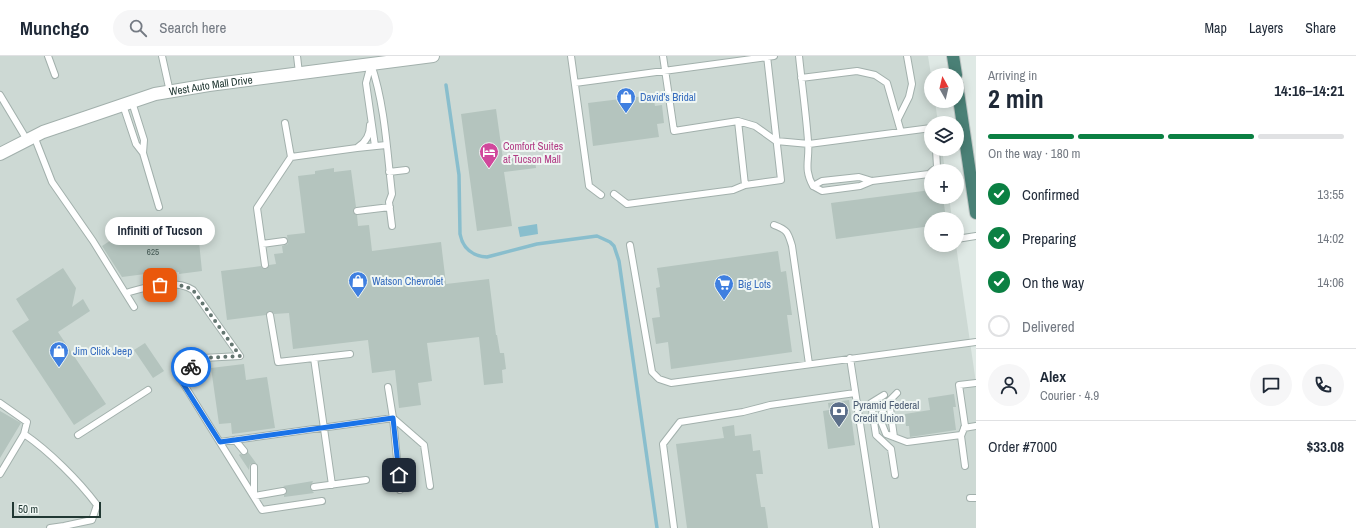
<!DOCTYPE html>
<html lang="en">
<head>
<meta charset="utf-8">
<style>
  :root { --surface:#fff; --page:#f6f6f7; --text:#1f2937; --muted:#747a83; --line:#e0e1e3; --accent:#0b8043 }
  body { margin:0; font-family:"Archivo Narrow",sans-serif; background:var(--page); color:var(--text); height:100vh; display:flex; flex-direction:column; font-size:15px; white-space:nowrap }
  * { box-sizing:border-box; margin:0 }
  p { font-size:13px; color:var(--muted) }
  .icon { flex:none; width:22px; height:22px; fill:none; stroke:currentColor; stroke-width:2; stroke-linecap:round; stroke-linejoin:round }
  .map { position:relative; flex:1; overflow:hidden }
  .panel { display:flex; flex-direction:column; background:var(--surface); width:380px }
  .panel>* { flex:none }
  .needle { width:26px; rotate:352deg }
  .buttons { position:absolute; left:924px; top:12px; display:grid; gap:8px }
  .buttons a { display:grid; place-items:center; width:40px; height:40px; border-radius:50%; background:var(--surface); box-shadow:0 2px 10px #0003; font-size:20px }
  .scale { position:absolute; left:12px; bottom:10px; width:89px; box-sizing:border-box; padding-left:4px; border:2px solid #213833; border-top:0; font-size:11px; line-height:14px; white-space:nowrap; color:#213833; -webkit-text-stroke:3px #eff6f3; paint-order:stroke }
  .pin { position:absolute; display:grid; place-items:center; width:34px; height:34px; color:#fff; margin:-17px; border-radius:8px; box-shadow:0 2px 6px #0006 }
  .courier { position:absolute; display:grid; place-items:center; width:40px; height:40px; margin:-20px; border:3px solid #1a73e8; border-radius:50%; background:#fff; color:#222; box-shadow:0 1px 5px #0007 }
  .bubble { position:absolute; height:28px; border-radius:14px; background:var(--surface); box-shadow:0 2px 10px #0003; font-size:13px; font-weight:800; line-height:28px; text-align:center }
  .overview em { font-style:normal; font-weight:800 }
  .overview div { display:flex; flex-direction:column-reverse }
  .overview { display:flex; align-items:center; justify-content:space-between; height:68px; padding:0 12px }
  h1 { font-size:26px; font-weight:800; line-height:30px }
  .bar { display:grid; grid-template-columns:repeat(4,1fr); gap:6px 4px; align-content:center; height:48px; padding:0 12px }
  .bar i { height:5px; border-radius:3px; background:var(--line) }
  .bar .active { background:var(--accent) }
  .bar p { grid-column:span 4 }
  .line { display:flex; align-items:center; gap:10px; padding:0 12px; border-top:1px solid var(--line) }
  .line div { flex:1 }
  .round { display:grid; place-items:center; flex:none; width:42px; height:42px; border-radius:21px; background:var(--page) }
  ol { padding:0 12px; list-style:none }
  li { display:flex; align-items:center; gap:12px; height:44px }
  li p { margin-inline-start:auto }
  li .icon { padding:4px; border-radius:50%; background:var(--accent); color:#fff; stroke-width:4 }
  li:last-child { color:var(--muted) }
  li i { width:22px; height:22px; border:2px solid var(--line); border-radius:50% }
  header { display:flex; align-items:center; gap:24px; box-sizing:border-box; height:56px; padding:0 20px; background:var(--surface); border-bottom:1px solid var(--line) }
  header strong { font-size:19px }
  nav { display:flex; gap:22px; margin-inline-start:auto; font-size:14px }
  .search { width:280px; height:36px; background:var(--page); display:flex; align-items:center; gap:10px; box-sizing:border-box; padding:0 14px; border-radius:22px; color:var(--muted); font-size:15px }
  main { display:flex; flex:1; min-height:0 }
  .map>svg:first-child { display:block }
  .built { fill:#cdd9d4 }
  .water { fill:#89becd }
  .lines { fill:none; stroke-linecap:round; stroke-linejoin:round }
  .stream { stroke:#89becd; stroke-width:3.5 }
  .building { fill:#b4c4be }
  .service-casing { stroke:#a2b0ac; stroke-width:8 }
  .tertiary-casing { stroke:#a2b0ac; stroke-width:14 }
  .trunk-casing { stroke:#bcc3c2; stroke-width:14 }
  .service { stroke:#fff; stroke-width:6 }
  .tertiary { stroke:#fff; stroke-width:12 }
  .trunk { stroke:#4a8076; stroke-width:12 }
  .done { stroke:#647671; stroke-width:4; stroke-dasharray:0 7.2 }
  .route { stroke:#1a73e8; stroke-width:5 }
  .labels { text-anchor:middle; dominant-baseline:central; stroke-width:4; stroke-linejoin:round; paint-order:stroke }
  .number-label { font-size:9px; fill:#465b56 }
  .street-label { font-size:11px; fill:#213833; stroke:#eff6f3 }
  .shop-label { font-size:11px; fill:#366cbe; stroke:#eff6f3; text-anchor:start }
  .hotel-label { font-size:11px; fill:#b23c85; stroke:#eff6f3; text-anchor:start }
  .service-label { font-size:11px; fill:#4e5e75; stroke:#eff6f3; text-anchor:start }
</style>
</head>
<body>
<header>
<strong>Munchgo</strong>
<div class="search"><svg class="icon" aria-label="search" viewBox="0 0 24 24"><circle cx="10" cy="10" r="6"/><path d="M15 15l6 6"/></svg>Search here</div>
<nav><a>Map</a><a>Layers</a><a>Share</a></nav>
</header>
<main>
<div class="map">
<svg width="976" height="472" viewBox="0 0 976 472">
  <rect width="100%" height="100%" fill="#dfe9e5"/>
  <path class="built" d="M0,0h928l3,19v26h4l3,22h-7v26h11l3,22h-14v26h18l3,22h-21v26h25l20,138v145h-976z"/>
  <path class="water" d="M537,168l1,10 -18,3 -2,-10z"/>
  <g class="lines">
    <path class="stream" d="M446,29l13,90 1,59c3,15 12,22 27,23l50,-13 60,-8 13,6 4,4 5,15 38,267"/>
  </g>
  <path class="building" d="M653,39l2,11 7,-1 2,18 -7,1 2,13 -66,9 -5,-43z
    M496,53l7,50 31,-4 2,13 -32,4 8,54 -35,5 -16,-117z
    M334,112v4l17,-2 5,37 -3,2v3l2,3h2l1,11 11,-1 3,26 69,-9 5,42 43,-5 7,56h1l3,18h4l2,16 -4,1 1,13 -19,2 -5,-48 -52,6 5,38 -14,2 3,22 -22,3 -4,-38 -23,3 -4,-33 -75,9 -4,-36 -15,1 -1,-2 -3,-1 -3,1 -1,3 -39,5 -6,-49 40,-5 1,2 3,1 3,-1 1,-3 7,-1 -2,-10 9,-1 -1,-7 6,-2 -1,-9 18,-2 -7,-57 17,-2v-3z
    M931,134v7h12l3,22h-15v7l-95,13 -5,-36z
    M204,166l1,9 -7,1 4,39 -23,3v-2l-17,2 -1,-2 -39,5 -20,-31 20,-13 7,11 8,-5 1,1 15,-9v-3z
    M778,195l3,21 5,-1 6,44h-5l5,37 -121,17 -3,-27 -12,2 -4,-26 8,-1 -4,-29 4,-1 -3,-19z
    M63,212l13,20 -4,19 11,-8 7,12 -32,21 48,72 -32,21 -62,-94 17,-11 -13,-21z
    M145,287l19,28 -11,7 -19,-28z
    M244,308l2,16 21,-3 8,51 -43,6 -1,-11 -12,1 -8,-56z
    M954,338l2,13h-3l3,23 -46,7 -1,-11h-3l-1,-12 25,-4 -2,-12z
    M849,344l6,45 -27,4 -5,-38 6,-1 -1,-7z
    M0,355l21,12 -21,35z
    M734,369l1,11 16,-2 2,17 7,-1 3,24h-7l5,33h4l3,21h-81l-11,-84 48,-6 -2,-11z
    M248,396l8,11 -6,1 -1,6 -10,-15 1,-1 5,1z
    M313,425l-3,7 4,5 -30,4v-2l2,-1 1,-3 -1,-3 -3,-2z"/>
  <g class="lines">
    <g class="service-casing">
      <path id="service" d="M48,0l7,19
        M162,0l8,36
        M297,0l2,17
        M571,0l18,130 12,9
        M663,0l11,75 64,-10 17,5 21,15 33,3 122,-16
        M799,0c3,29 7,57 9,85 2,19 -5,27 5,45l9,-5 37,-4 13,4 57,-7 2,-2
        M371,8c14,41 16,87 21,130l-3,8 3,24
        M371,8l-5,19 9,63
        M801,22l56,-7 18,4 12,8 14,49
        M575,27l199,-27
        M0,39l27,45
        M123,49l13,39 7,9 1,-13 -12,-38
        M898,63l11,-22 3,-13 -5,-28
        M738,65l7,64 36,-5 -14,-124
        M34,80l18,46 41,59 41,66
        M358,91c8,-5 12,-13 12,-22
        M143,97l16,54
        M291,101l66,-9 29,-3
        M932,115l5,-4 -1,-18
        M389,116l17,-2
        M813,130l9,5 38,-5 12,-5
        M614,138l13,10 106,-14 12,-5
        M357,155l33,-4
        M774,169c14,5 14,8 18,21l17,118
        M957,183l19,-3
        M262,188l22,-3
        M630,189l22,127 7,7 12,4 305,-41
        M265,209l-8,-57 34,-51 -6,-34
        M126,237c21,-6 46,-15 67,-3l47,66 -37,2 -25,17 84,135 60,-9
        M270,259l8,47 72,-8
        M314,302l18,127
        M850,302l26,170
        M388,331l5,31 7,72
        M897,337l-12,12 -5,14 6,15 21,8 54,-7
        M884,339l-13,8 5,32 15,14 4,26
        M889,345l5,36
        M0,347l27,19 -3,12 -24,40
        M964,372l12,-2
        M24,378c25,17 55,47 73,71l-5,15 -28,6 -14,2
        M78,379l70,-45
        M235,384l9,11
        M220,386l173,-24 31,27 6,41
        M965,410l-4,-30 4,-10 -6,-41 17,-2
        M254,411v29l29,-5
        M314,431l52,-7
        M970,442h6
        M674,472l-11,-84 17,-22 63,-10 27,-7 85,-12"/>
    </g>
    <g class="tertiary-casing">
      <g id="tertiary">
        <path id="s1" d="M0,98l43,-22 112,-38 54,-9 224,-29"/>
      </g>
    </g>
    <g class="trunk-casing">
      <path id="trunk" d="M953,0l3,19
        M957,29l19,128"/>
    </g>
    <use href="#service" class="service"/>
    <use href="#tertiary" class="tertiary"/>
    <use href="#trunk" class="trunk"/>
  </g>
  <g class="lines">
    <path class="done" d="M160,229c12,-1 22,-1 33,5l47,66 -36,2 -13,9"/>
    <path class="route" d="M191,311l-13,9 42,66 173,-24 6,57"/>
  </g>
  <defs>
    <g id="shop-pin" transform="scale(1)"><path d="M0 17L-7.5 6A9.5 9.5 0 1 1 7.5 6Z" fill="#3f7fe0" stroke="#eff6f3"/><path d="M-5-2.5h2.3a2.7 3.5 0 0 1 5.4 0H5L5.5 6h-11ZM-1.5-2.5h3a1.5 2.3 0 0 0-3 0Z" fill="#fff"/></g>
    <g id="hotel-pin" transform="scale(1)"><path d="M0 17L-7.5 6A9.5 9.5 0 1 1 7.5 6Z" fill="#d1479c" stroke="#eff6f3"/><path d="M-6-4.5h1.5V1H6V5H4.5V3h-9V5H-6ZM-4 0a1.8 1.8 0 1 1 3.6 0ZM.5 0V-2.5h3Q6-2.5 6 0Z" fill="#fff"/></g>
    <g id="supermarket-pin" transform="scale(1)"><path d="M0 17L-7.5 6A9.5 9.5 0 1 1 7.5 6Z" fill="#3f7fe0" stroke="#eff6f3"/><path d="M-6-5.5h2.5l.6 2H6L4.5 2H-2.5L-4.4-4H-6ZM-1.5 3.2a1.3 1.3 0 1 0 .1 0ZM3 3.2a1.3 1.3 0 1 0 .1 0Z" fill="#fff"/></g>
    <g id="bank-pin" transform="scale(1)"><path d="M0 17L-7.5 6A9.5 9.5 0 1 1 7.5 6Z" fill="#5c6f8a" stroke="#eff6f3"/><path d="M-6-4H6V4H-6ZM0-2.3a2.3 2.3 0 1 0 0 4.6a2.3 2.3 0 1 0 0-4.6Z" fill="#fff"/></g>
  </defs>
  <g fill-rule="evenodd">
    <use href="#shop-pin" x="626" y="41"/>
    <use href="#hotel-pin" x="489" y="96"/>
    <use href="#shop-pin" x="358" y="225"/>
    <use href="#supermarket-pin" x="724" y="228"/>
    <use href="#shop-pin" x="59" y="295"/>
    <use href="#bank-pin" x="839" y="355"/>
  </g>
  <g class="labels">
    <g class="number-label">
      <text x="153" y="196">625</text>
    </g>
    <g class="street-label">
      <text stroke="none"><textPath href="#s1" startOffset="223">West Auto Mall Drive</textPath></text>
    </g>
    <g class="shop-label">
      <text x="640" y="41">David's Bridal</text>
      <text x="372" y="225">Watson Chevrolet</text>
      <text x="738" y="228">Big Lots</text>
      <text x="73" y="295">Jim Click Jeep</text>
    </g>
    <g class="hotel-label">
      <text x="503" y="90">Comfort Suites<tspan x="503" dy="13">at Tucson Mall</tspan></text>
    </g>
    <g class="service-label">
      <text x="853" y="349">Pyramid Federal<tspan x="853" dy="13">Credit Union</tspan></text>
    </g>
  </g>
</svg>
<div class="buttons">
<a><svg class="needle" viewBox="-14 -14 28 28"><path d="M0-13l5 13h-10z" fill="#e53935"/><path d="M0 13l5-13h-10z" fill="#747a83"/></svg></a>
<a><svg class="icon" aria-label="layers" viewBox="0 0 24 24"><path d="M12 4l9 5-9 5-9-5zM3 14l9 5 9-5"/></svg></a>
<a>+</a>
<a>−</a>
</div>
<div class="scale">50 m</div>
<div class="pin" style="left:160px;top:229px;background:#ea580c"><svg class="icon" aria-label="bag" viewBox="0 0 24 24"><path d="M5 8h14l-1 12H6zM9 8a3 3 0 0 1 6 0"/></svg></div>
<div class="pin" style="left:399px;top:419px;background:#1f2937"><svg class="icon" aria-label="home" viewBox="0 0 24 24"><path d="M3 11l9-7 9 7M6 9v11h12V9"/></svg></div>
<div class="courier" style="left:191px;top:311px"><svg class="icon" aria-label="bike" viewBox="0 0 24 24"><circle cx="6" cy="16" r="4"/><circle cx="18" cy="16" r="4"/><path d="M6 16l4-8h5l3 8M10 8l3 8H6M13 5h3"/></svg></div>
<div class="bubble" style="left:105px;top:161px;width:110px">Infiniti of Tucson</div>
</div>
<section class="panel">
<div class="overview"><div><h1>2 min</h1><p>Arriving in</p></div><em>14:16–14:21</em></div>
<div class="bar"><i class="active"></i><i class="active"></i><i class="active"></i><i></i><p>On the way · 180 m</p></div>
<ol>
<li><svg class="icon" aria-label="check" viewBox="0 0 24 24"><path d="M5 12l5 5 9-10"/></svg>Confirmed<p>13:55</p></li>
<li><svg class="icon" aria-label="check" viewBox="0 0 24 24"><path d="M5 12l5 5 9-10"/></svg>Preparing<p>14:02</p></li>
<li><svg class="icon" aria-label="check" viewBox="0 0 24 24"><path d="M5 12l5 5 9-10"/></svg>On the way<p>14:06</p></li>
<li><i></i>Delivered</li>
</ol>
<div class="line" style="height:72px"><a class="round"><svg class="icon" aria-label="person" viewBox="0 0 24 24"><circle cx="12" cy="8" r="4"/><path d="M4 21q1-7 8-7t8 7"/></svg></a><div><b>Alex</b><p>Courier · 4.9</p></div><a class="round"><svg class="icon" aria-label="chat" viewBox="0 0 24 24"><path d="M4 5h16v11H9l-5 4z"/></svg></a><a class="round"><svg class="icon" aria-label="phone" viewBox="0 0 24 24"><path d="M5 4h4l2 5-3 2q2 4 5 5l2-3 5 2v4C11 20 4 13 5 4z"/></svg></a></div>
<div class="line" style="height:52px"><div>Order #7000</div><b>$33.08</b></div>
</section>
</main>
</body>
</html>
